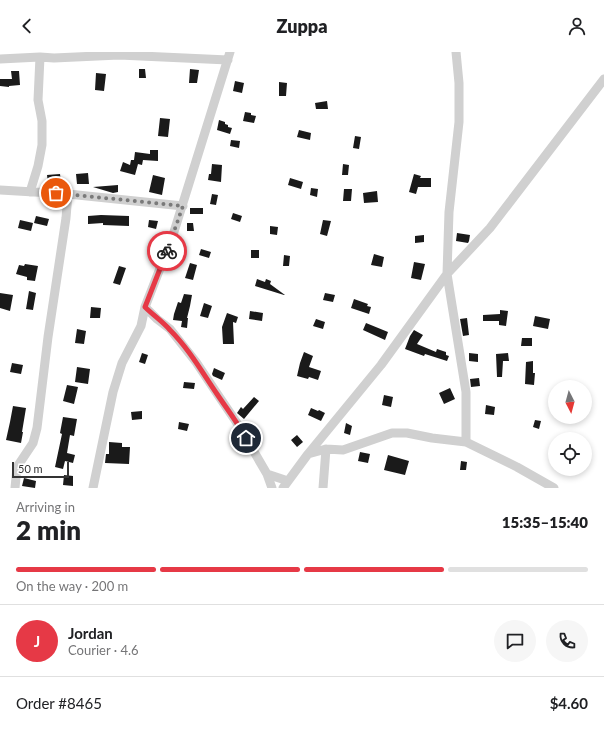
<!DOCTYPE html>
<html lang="en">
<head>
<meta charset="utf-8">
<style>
  :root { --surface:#fff; --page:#f6f6f6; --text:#202124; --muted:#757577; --line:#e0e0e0; --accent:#e63946 }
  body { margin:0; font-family:Lato,sans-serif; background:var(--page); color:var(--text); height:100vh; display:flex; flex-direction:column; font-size:15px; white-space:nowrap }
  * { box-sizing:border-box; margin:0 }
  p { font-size:13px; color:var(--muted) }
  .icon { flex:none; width:22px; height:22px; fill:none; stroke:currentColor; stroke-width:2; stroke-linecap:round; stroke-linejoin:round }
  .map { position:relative; height:436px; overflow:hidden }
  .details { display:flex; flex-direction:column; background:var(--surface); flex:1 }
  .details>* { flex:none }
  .needle { width:26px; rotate:174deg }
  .controls { position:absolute; left:548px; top:328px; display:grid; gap:8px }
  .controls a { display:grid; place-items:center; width:44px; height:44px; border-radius:50%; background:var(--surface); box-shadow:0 2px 6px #0003; font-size:20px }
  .scale { position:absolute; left:12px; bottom:10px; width:57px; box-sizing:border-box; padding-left:4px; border:2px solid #333; border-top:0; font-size:11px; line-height:14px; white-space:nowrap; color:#333; -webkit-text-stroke:3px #fff; paint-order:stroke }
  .pin { position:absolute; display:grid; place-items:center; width:34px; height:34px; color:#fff; margin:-17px; border:2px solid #fff; border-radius:50%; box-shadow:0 1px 4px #0007 }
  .courier { position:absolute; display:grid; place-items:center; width:40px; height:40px; margin:-20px; border:3px solid #e63946; border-radius:50%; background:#fff; color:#222; box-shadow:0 1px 5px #0007 }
  .headline em { font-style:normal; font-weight:800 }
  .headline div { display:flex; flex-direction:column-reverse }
  .headline { display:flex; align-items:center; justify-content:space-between; height:68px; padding:0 16px }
  h1 { font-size:26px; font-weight:800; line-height:30px }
  .bar { display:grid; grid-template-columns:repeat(4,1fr); gap:6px 4px; align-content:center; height:48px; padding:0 16px }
  .bar i { height:5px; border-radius:3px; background:var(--line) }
  .bar .on { background:var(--accent) }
  .bar p { grid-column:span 4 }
  .line { display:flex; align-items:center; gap:10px; padding:0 16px; border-top:1px solid var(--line) }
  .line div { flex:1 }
  .round { display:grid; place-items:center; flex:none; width:42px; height:42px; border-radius:21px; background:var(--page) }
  header { display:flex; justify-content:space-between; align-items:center; height:52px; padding:0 16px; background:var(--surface); font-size:18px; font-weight:800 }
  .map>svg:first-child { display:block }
  .building { fill:#1a1a1a }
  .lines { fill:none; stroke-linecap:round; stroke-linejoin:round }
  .minor { stroke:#d0d0d0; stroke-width:9 }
  .done { stroke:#7a7a7a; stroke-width:4; stroke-dasharray:0 7.2 }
  .route { stroke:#e63946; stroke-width:5 }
</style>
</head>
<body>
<header><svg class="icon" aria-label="back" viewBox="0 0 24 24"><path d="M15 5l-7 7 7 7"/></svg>Zuppa<svg class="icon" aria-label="person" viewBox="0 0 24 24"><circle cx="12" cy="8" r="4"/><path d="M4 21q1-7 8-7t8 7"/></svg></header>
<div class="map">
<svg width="604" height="436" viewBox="0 0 604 436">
  <rect width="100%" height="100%" fill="#fff"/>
  <path class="building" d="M139,17h6l1,9h-7z
    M190,17l9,1 -2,13h-8z
    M11,19h8l1,14 -11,1v1l-9,-1v-7h12z
    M96,21l10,1 -2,17 -9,-1z
    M235,29l9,2 -2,10 -9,-2z
    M279,30l8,1 -1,13h-7z
    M327,49l1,8h-12l-1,-6z
    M245,60l6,1v2l5,1 -2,7 -11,-2z
    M160,66l10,1 -2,18 -10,-1z
    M219,68l6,2v2l3,1v2l4,1 -2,6 -13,-4z
    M299,78l12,3 -1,7 -13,-3z
    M355,84l6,1 -2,12 -6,-1z
    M231,88l9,1 -1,7 -9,-2z
    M150,98h8v11l-15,-1 -1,5 -4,-1 -3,11 -15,-4 3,-9 7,3 1,-5h3l1,-8 15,2z
    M212,112l10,1 -1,17 -13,-2 1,-6h2z
    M343,112l6,1 -1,10h-6z
    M88,121l1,11h-12l-1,-10z
    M60,122l1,8 -13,1 -1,-8z
    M414,122l7,2 -1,2h11v9h-13l-2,7 -7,-2z
    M153,123l12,3 -3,17 -13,-3z
    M290,126l13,4 -2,7 -13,-4z
    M118,133v7l-5,1 -20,-6z
    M311,136l7,1 -1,8 -7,-2z
    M344,137h8l-1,12h-8z
    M377,139l1,11 -14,1 -1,-10z
    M212,142l6,1 -2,10 -6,-1z
    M190,156h13v6h-13z
    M233,161l9,3 -2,6 -9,-3z
    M101,163l28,1v10l-26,-1v-2l-15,1v-8z
    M36,164l13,3 -2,7 -13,-3z
    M20,168l13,3 -2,8 -13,-3z
    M149,168l9,1 -2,8 -8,-2z
    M323,168l8,1 -4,15 -7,-2z
    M187,171h6l1,8h-7z
    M270,174l8,1 -1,8 -7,-1z
    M457,181l13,2 -1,6 -1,2 -12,-2z
    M424,183v7l-9,1v-7z
    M201,197l10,3 -2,6 -10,-3z
    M251,198h8v8h-8z
    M374,202l10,3 -2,10 -11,-2z
    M284,203l6,1 -1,10h-6z
    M414,210l11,2 -4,16 -10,-2z
    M190,211l7,2 -4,15 -8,-2z
    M25,212l13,2 -3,15 -8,-1v-3l-11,-3 3,-9 5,1z
    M119,214l7,2 -6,17 -7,-2z
    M257,227l8,3 1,-3 5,2 -1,3 15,11h-1l-29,-9z
    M29,239l7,2 -3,17 -7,-1z
    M0,241l13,2 -3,16 -10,-3z
    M325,241l10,2 -2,7 -10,-2z
    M184,242l8,1 -2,11 -3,12h1l-1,10 -6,-1 1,-6 -9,-1 1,-6 4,-12 3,1z
    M354,247l14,5 -1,2 4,1 -2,7 -18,-6z
    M204,251l8,3 -4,12 -8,-2z
    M91,255l10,1 -1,10h-10z
    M500,258l8,1 -2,15 -7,-1v-4h-16v-6l17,-1z
    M250,259l13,2 -1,8 -13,-2z
    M227,261l11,4 -2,6 -3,-1 1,22h-11l-1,-17z
    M535,264l15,3 -2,10 -15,-3z
    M467,266l2,17 -6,1 -3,-17z
    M316,267l9,3 -2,7 -10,-3z
    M366,271l22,9 -3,8 -22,-10z
    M77,277l9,2 -2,13 -9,-1z
    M414,278l9,5 -6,9 19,8 1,-3 9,3v3l3,1 -2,5 -22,-7 -1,2 -19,-7 5,-13z
    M522,286h10v8h-11z
    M304,300l9,4 -4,11 12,4 -3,9 -9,-3 -1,2 -11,-3 3,-13z
    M142,301l6,2 -3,9 -6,-2z
    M469,301l9,1v8l-9,-1z
    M508,301l1,8h-6l-1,16h-5l-1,-23z
    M533,309v12h2l-1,12 -9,-1 1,-22z
    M12,311l11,2 -2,9 -11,-2z
    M77,315l13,2 -2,15 -13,-2z
    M214,316l11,5 -3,7 -9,-4 -1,-2z
    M479,326l1,8 -9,1 -1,-8z
    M184,330l11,1 -1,6 -11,-1z
    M67,333l11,2 -4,17 -11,-3z
    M450,336l5,11 -11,5 -5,-11z
    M384,343l9,2 -2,10 -9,-2z
    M254,345l5,4 -15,18 -7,-6 4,-6 2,2z
    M486,353l9,2 -1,8 -9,-1z
    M13,354l13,2 -4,24h1l-2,11 -15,-3 4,-18z
    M311,356l7,3 1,-1 6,3 -4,8 -13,-6z
    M142,359v8l-10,1 -1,-8z
    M63,365l14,2 -3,17 -4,-1 -3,18 8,2 -2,8 -8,-2 -2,8 -8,-2 7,-33 -2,-1z
    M535,368l6,1 -2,8 -6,-2z
    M179,370l10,2 -2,7 -9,-2z
    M346,371l6,3 -2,9 -6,-2z
    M297,383l6,7 -6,5 -6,-7z
    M109,390l13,1v4h8l-1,17 -24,-1 1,-9h3z
    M360,400l10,2 -2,9 -10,-2z
    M388,403l21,6 -4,14 -21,-5z
    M461,409l6,1 -1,8h-6z
    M64,423l9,1v10l-10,-1z
    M24,426l12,3 -1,7 -13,-2z"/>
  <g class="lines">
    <path class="minor" d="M456,0l3,31v39l-10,90 -2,62 19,118v50
      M0,7l40,-2 14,1 65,-3 109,5
      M0,138l68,4 115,12
      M30,140l8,-26 4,-21v-24l-4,-21 2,-43
      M145,255l12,12 13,10 26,33 22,33 21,31 28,48 5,14
      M308,402l18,-5 17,1 49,-17h15l25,5 34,4 51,25 37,21
      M267,422l21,7
      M15,436l2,-21 16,-24 4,-15 11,-91 18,-119 2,-24
      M93,436l20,-96 9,-29 19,-37 4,-19 28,-72 57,-183
      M283,436l25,-34 73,-89 66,-91 43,-46 114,-149
      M323,436l3,-39"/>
  </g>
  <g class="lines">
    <path class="done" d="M56,141l127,13 -16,45"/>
    <path class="route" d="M167,199l-22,56c8,8 18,15 25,23 19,19 32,42 47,64 10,15 20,28 29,44"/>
  </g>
</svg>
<div class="controls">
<a><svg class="needle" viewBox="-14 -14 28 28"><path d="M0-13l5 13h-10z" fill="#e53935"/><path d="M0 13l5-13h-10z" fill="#757577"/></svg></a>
<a><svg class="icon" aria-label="locate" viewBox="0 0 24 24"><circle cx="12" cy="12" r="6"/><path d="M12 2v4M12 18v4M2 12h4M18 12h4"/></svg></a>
</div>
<div class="scale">50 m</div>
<div class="pin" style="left:56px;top:141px;background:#ea580c"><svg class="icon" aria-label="bag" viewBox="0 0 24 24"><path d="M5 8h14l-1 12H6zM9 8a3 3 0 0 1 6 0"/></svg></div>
<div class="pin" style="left:246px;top:386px;background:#1f2937"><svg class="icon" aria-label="home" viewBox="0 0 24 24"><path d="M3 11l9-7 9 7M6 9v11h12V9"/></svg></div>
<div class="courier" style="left:167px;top:199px"><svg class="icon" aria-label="bike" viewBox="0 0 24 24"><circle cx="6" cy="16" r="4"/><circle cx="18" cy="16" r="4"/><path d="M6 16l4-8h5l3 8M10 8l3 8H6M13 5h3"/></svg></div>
</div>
<section class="details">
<div class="headline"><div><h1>2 min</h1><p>Arriving in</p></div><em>15:35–15:40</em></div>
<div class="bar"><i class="on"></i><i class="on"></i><i class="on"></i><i></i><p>On the way · 200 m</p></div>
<div class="line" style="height:72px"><b class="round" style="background:var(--accent);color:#fff">J</b><div><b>Jordan</b><p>Courier · 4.6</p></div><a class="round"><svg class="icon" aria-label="chat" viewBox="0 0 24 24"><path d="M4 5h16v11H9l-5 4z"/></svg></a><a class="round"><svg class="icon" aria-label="phone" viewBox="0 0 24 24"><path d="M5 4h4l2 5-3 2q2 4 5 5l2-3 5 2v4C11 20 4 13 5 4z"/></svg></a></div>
<div class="line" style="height:52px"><div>Order #8465</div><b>$4.60</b></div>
</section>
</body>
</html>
